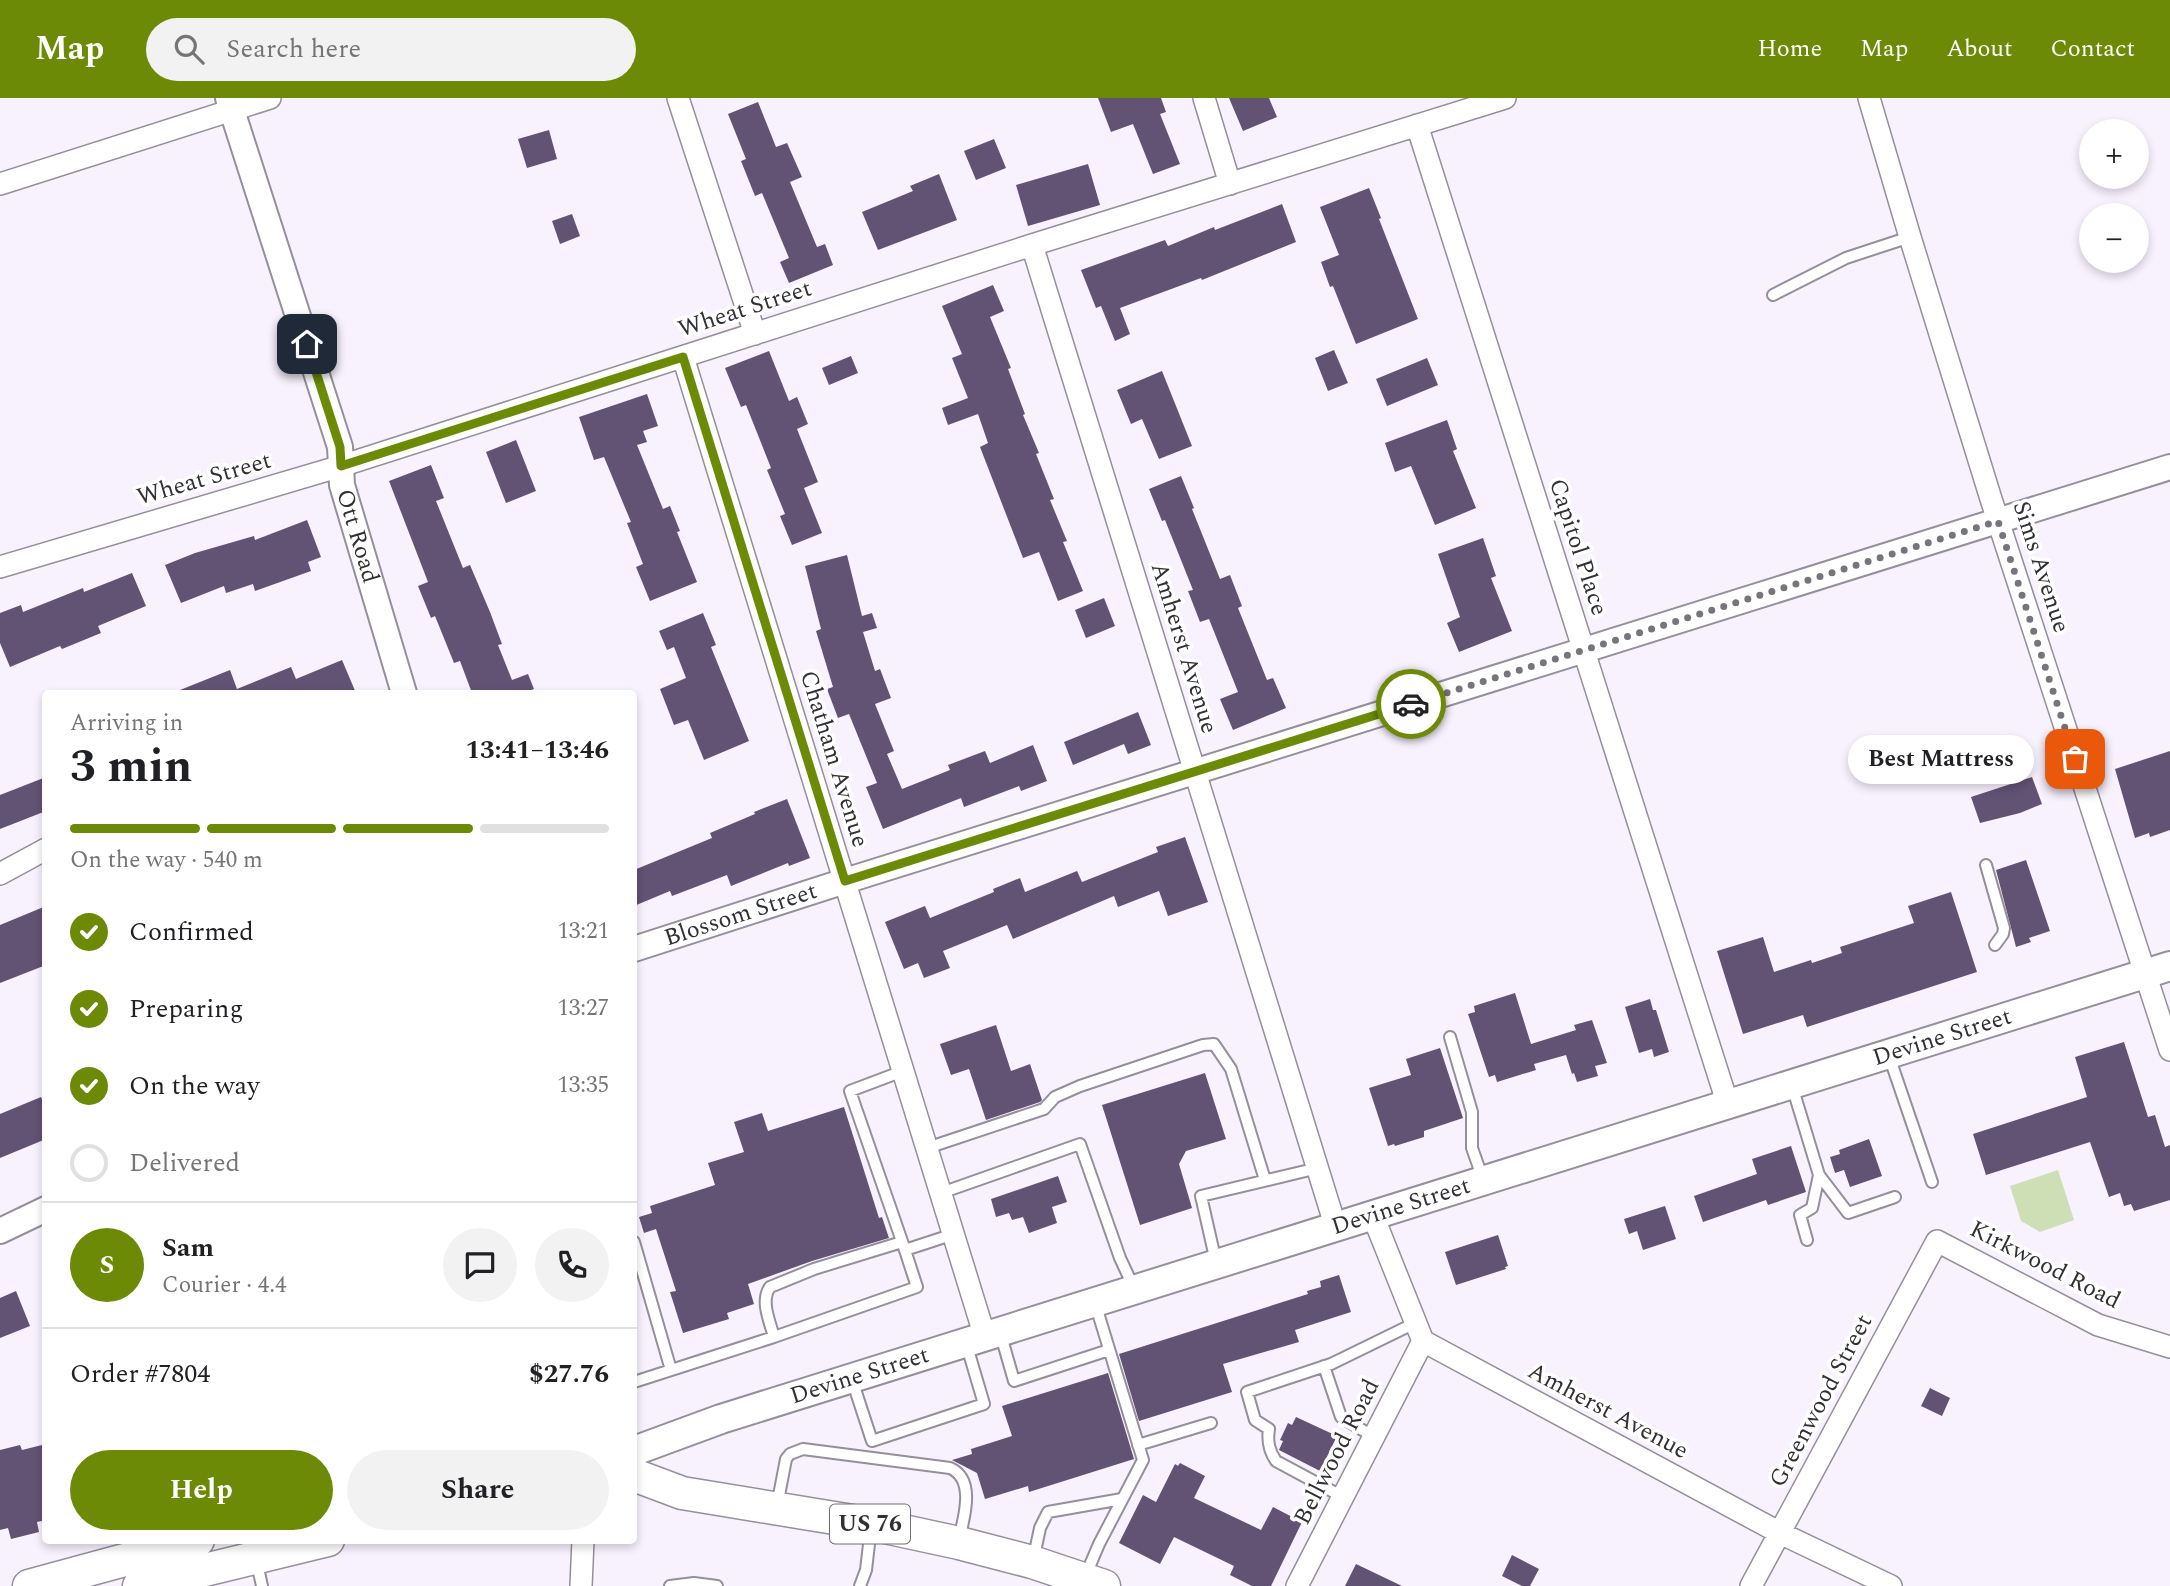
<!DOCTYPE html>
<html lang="en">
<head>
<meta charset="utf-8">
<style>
  :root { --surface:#fff; --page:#f2f2f2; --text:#202124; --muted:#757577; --line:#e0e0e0; --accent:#6c8a05 }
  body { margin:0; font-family:Spectral,serif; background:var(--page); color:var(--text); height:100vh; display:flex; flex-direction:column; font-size:26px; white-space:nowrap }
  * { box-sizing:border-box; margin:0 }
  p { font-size:23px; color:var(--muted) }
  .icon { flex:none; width:38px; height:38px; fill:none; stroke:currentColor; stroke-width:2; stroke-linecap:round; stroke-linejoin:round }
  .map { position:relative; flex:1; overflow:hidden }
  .sheet { position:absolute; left:42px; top:592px; width:595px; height:854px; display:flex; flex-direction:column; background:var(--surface); border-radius:7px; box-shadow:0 4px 10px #0003 }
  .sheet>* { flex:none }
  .buttons { position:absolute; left:2079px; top:21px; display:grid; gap:14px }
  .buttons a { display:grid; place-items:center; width:70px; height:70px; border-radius:50%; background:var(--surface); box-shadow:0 4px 10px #0003; font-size:35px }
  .pin { position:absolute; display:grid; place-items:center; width:60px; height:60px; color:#fff; margin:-30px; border-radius:14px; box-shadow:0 4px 10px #0006 }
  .courier { position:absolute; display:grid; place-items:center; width:70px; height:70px; margin:-35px; border:5px solid #6c8a05; border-radius:50%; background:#fff; color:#222; box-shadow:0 2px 9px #0007 }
  .bubble { position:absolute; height:49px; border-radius:24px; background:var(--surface); box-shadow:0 4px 10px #0003; font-size:23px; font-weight:700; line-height:49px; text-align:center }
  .headline em { font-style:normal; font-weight:700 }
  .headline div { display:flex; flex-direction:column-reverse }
  .headline { display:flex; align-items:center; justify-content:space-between; height:119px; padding:0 28px }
  h1 { font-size:46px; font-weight:700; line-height:52px }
  .bar { display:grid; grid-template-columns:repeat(4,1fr); gap:10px 7px; align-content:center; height:84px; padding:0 28px }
  .bar i { height:9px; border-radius:5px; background:var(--line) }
  .bar .on { background:var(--accent) }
  .bar p { grid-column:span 4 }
  .line { display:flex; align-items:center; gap:18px; padding:0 28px; border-top:2px solid var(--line) }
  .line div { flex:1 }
  .round { display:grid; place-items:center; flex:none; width:74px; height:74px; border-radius:37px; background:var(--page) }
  ol { padding:0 28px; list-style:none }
  li { display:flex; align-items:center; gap:21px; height:77px }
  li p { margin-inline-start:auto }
  li .icon { padding:7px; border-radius:50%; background:var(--accent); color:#fff; stroke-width:4 }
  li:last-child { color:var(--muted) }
  li i { width:38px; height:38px; border:4px solid var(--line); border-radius:50% }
  .button { display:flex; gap:14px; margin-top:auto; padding:14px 28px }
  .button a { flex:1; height:80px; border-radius:42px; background:var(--accent); color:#fff; font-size:28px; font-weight:700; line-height:80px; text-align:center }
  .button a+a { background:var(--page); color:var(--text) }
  header { display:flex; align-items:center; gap:42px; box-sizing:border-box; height:98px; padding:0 35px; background:var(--accent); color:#fff }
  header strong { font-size:33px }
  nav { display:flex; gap:38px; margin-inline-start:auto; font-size:24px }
  .search { width:490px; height:63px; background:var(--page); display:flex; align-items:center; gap:18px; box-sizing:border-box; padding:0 24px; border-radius:38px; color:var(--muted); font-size:26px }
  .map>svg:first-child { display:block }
  .green { fill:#cfdfb5 }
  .building { fill:#625274 }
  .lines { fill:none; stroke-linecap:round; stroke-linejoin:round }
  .service-casing { stroke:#948f9a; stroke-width:14 }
  .minor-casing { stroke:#948f9a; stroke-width:24 }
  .tertiary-casing { stroke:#948f9a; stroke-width:28 }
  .secondary-casing { stroke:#948f9a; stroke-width:32 }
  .primary-casing { stroke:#948f9a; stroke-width:35 }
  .service { stroke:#fff; stroke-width:10 }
  .minor { stroke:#fff; stroke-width:21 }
  .tertiary { stroke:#fff; stroke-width:24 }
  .secondary { stroke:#fff; stroke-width:28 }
  .primary { stroke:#fff; stroke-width:32 }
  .done { stroke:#77747c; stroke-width:7; stroke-dasharray:0 12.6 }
  .route { stroke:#6c8a05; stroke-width:9 }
  .labels { text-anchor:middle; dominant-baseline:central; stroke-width:7; stroke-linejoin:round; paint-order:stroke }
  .shield { fill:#fff; stroke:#706e72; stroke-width:2 }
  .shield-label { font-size:23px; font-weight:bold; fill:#323035 }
  .street-label { font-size:24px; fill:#323035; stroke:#fff }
</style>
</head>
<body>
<header>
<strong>Map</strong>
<div class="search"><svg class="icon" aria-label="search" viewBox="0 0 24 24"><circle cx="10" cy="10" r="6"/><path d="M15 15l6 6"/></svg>Search here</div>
<nav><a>Home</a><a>Map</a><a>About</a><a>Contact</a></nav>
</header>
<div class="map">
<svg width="2170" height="1488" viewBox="0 0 2170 1488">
  <rect width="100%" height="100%" fill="#f8f2ff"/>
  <path class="green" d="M2058,1072l16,50 -34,12 -19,-11 -11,-35z"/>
  <path class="building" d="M1098,0h63l5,14 -6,2 20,50 -27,10 -20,-50 -22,8z
    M1229,0h40l8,19 -34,14z
    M758,4l18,45 11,-4 15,34 -12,5 27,65 8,-3 8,21 -44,18 -9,-21 9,-4 -27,-65 -7,3 -14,-35 5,-2 -18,-45z
    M549,32l8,29 -30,9 -9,-29z
    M994,41l12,29 -30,12 -12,-29z
    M1088,66l12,41 -72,21 -12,-41z
    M939,76l18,46 -79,30 -16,-38 51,-21 -3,-5z
    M1369,90l12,30 -2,1 39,100 -62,25 -23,-58 -3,1 -9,-25 18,-7 -19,-48z
    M1282,106l14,38 -94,38 -1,-2 -81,30 10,26 -15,7 -14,-35 -5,2 -15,-38 84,-30 3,6 46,-19 1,3z
    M572,116l8,22 -20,8 -8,-23z
    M993,187l11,26 -14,6 21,51 -3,1 17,45 -2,1 16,38 -3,1 18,45 -4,1 17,41 -4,1 20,49 -25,10 -19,-49 -16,6 -43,-111 8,-4 -10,-29 -30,11 -6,-17 26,-10 -16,-40 10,-4 -20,-48z
    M1334,252l14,33 -20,8 -13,-33z
    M769,253l20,50 8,-4 11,27 -11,5 21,53 -14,6 18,45 -30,12 -12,-29 5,-2 -18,-44 4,-2 -25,-63 -5,2 -16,-39z
    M851,258l7,17 -29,12 -7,-17z
    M1427,260l11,27 -51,21 -11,-27z
    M1162,273l30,75 -33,13 -17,-40 -11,5 -14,-34z
    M647,296l11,32 -15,5 4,11 -10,3 26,64 7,-3 10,25 -3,1 20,50 -47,19 -14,-34 7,-3 -16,-41 4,-1 -27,-65 -10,3 -15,-43z
    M1447,322l10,29 -4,2 23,57 -41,17 -24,-59 -16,6 -10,-29z
    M516,342l20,51 -30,12 -20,-51z
    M431,367l13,33 -8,3 27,67 7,-3 20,47 12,32 -4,1 14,35 16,-6 6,15 -11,4h-51l-12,-32 -6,2 -19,-47 -4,2 -13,-32 10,-4 -39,-101z
    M1181,378l13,32 -2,1 28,70 10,-4 12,31 -4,2 29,72 6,-2 13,30 -53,22 -13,-31 18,-7 -29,-73 -9,3 -12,-31 5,-1 -28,-70 -3,1 -13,-32z
    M307,422l14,37 -13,5 3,9 -56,20 -2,-7 -27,9 -2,-7 -43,17 -16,-38 30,-12 59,-17 1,4z
    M1483,440l13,38 -5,2 21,53 -53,21 -12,-29 13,-6 -22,-63z
    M847,457l15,61 10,-3 5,15 -14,4 12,39 5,-2 11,29 -16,6 19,47 -7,3 15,35 48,-19 -2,-5 37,-14 5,12 43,-18 14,36 -26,10 -2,-5 -55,21 -3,-9 -78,31 -17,-42 11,-4 -28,-69 -11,4 -11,-29 6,-2 -17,-56 5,-2 -16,-63z
    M132,475l14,33 -48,20 3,7 -39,16 -2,-3 -50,21 -10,-24v-30l21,-8 2,7 60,-24 1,4z
    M1104,500l11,28 -29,12 -11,-28z
    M703,515l13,32 -5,2 38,94 -45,19 -16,-40 -14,5 -14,-36 26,-11 -12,-31 -7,3 -8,-19z
    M342,562l14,33 -181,-1 55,-22 7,19 54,-22 5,12z
    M1138,614l13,33 -23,9 -4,-10 -51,21 -9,-23z
    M2170,653v79l-20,7 -1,-4 -14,5 -20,-69z
    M46,679v34l-46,18v-34z
    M2032,679l10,27 -22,9 -40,10 -9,-26z
    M787,701l23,59 -21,8 -1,-3 -57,23 -4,-11 -55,21 -2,-5 -36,15v-36l78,-32 -2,-5 45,-19 -1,-2z
    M1185,739l23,65 -40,14 -9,-25 -41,16 -4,-11 -101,43 -6,-14 -64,26 7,17 -26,10 -6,-15 -14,6 -19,-47 40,-16 5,12 64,-26 -1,-3 27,-11 5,14 52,-21 5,11 76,-30 -2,-5z
    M2026,762l24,71 -21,7 2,4 -15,5 -20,-77z
    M1951,794l26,80 -170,55 -4,-12 -60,19 -26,-83 46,-14 11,35 37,-12 1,3 30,-10 -2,-6 74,-24 -6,-17z
    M46,808v59l-46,18v-58z
    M1515,895l16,51 45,-14 -2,-5 18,-5 15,43 -12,3 3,10 -21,6 -3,-9 -2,1 -6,-19 -32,9 2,6 -39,12 -2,-7 -6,2 -21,-63 7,-2 -1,-6z
    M1650,901l3,11h3l13,42 -15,5 -2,-8 -13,4 -14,-46z
    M996,927l15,46 19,-7 12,36 -2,2 -54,18 -17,-51 -18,6 -11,-31z
    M2124,944l24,75 7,-2 10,32 5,-2v55l-36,11 -3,-7 -7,2 -4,-13 -11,4 -19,-55 -104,33 -13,-41 114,-37 -12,-40z
    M1440,950l23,70 -39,13v6l-29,9 -1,-2 -6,2 -19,-58 42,-13 -5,-16z
    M1205,975l21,66 -40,12 -7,13 13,44 -52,17 -38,-120z
    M41,999l5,11v31l-46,19v-44z
    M844,1009l35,111 3,-1 7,21 -77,23 -64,23 6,20 -27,9 2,6 -46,14 -13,-41 6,-1 -20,-62 -12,4 -5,-16 13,-4 -2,-7 65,-21 -7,-22 36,-11 -10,-30 28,-9 6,18z
    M1869,1041l13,37 -32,11 -6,-17 -9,3 -5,-16 10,-3 -1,-4z
    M1791,1048l15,46 -38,13 -2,-5 -63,22 -9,-26 63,-22 -5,-15z
    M1058,1078l9,26 -15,5 5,16 -28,10 -6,-16 -11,3 -3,-7 -13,4 -5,-18z
    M1665,1108l11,33 -33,11 -6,-19 -8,3 -5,-15z
    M1498,1137l10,31 -3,1 1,2 -50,16 -11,-33z
    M1339,1177l12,37 -56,18 4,12 -76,22 9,28 -93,29 -20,-67 189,-60 -1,-3 14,-4 -1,-6z
    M16,1193l14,35 -30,12v-40z
    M1108,1275l26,86 -105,33 -1,-6 -43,13 -8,-26 -25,-13 20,-6 -1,-5 41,-13 -10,-30z
    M1930,1290l20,10 -8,18 -21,-10z
    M1296,1319l41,19 -17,35 -41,-21 4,-9 -3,-1 8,-17 4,2z
    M46,1346v76l-9,2 2,10 -28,7 -3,-11 -8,2v-80l20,-5 2,5z
    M1180,1365l25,13 -11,22 67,32 12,-23 29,15 -31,64h-19l-22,-11 4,-9 -60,-29 -14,27 -41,-21 24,-48 13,7 19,-38 3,2z
    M1512,1457l27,14 -9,17h-8l-20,-10z
    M1356,1466l46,22h-57z"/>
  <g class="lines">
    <g class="service-casing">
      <path id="service" d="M1773,197l73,-37 64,-21
        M1986,767l18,63 -1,6 -8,11
        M1450,939l22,75v36l11,31
        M1889,958l43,126
        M903,973l-53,20 55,159 49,-16
        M1792,988l27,89 29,38 47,-16
        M927,1050l117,-39 11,-12 25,-11 123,-41 11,-1 17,25 34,111
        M941,1095l139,-49 40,114 14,30
        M1807,1142l-7,-25 12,-7 7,-33
        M634,1144l37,128
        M1216,1164l-15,-66 117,-28
        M1000,1234l14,49 95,-31
        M774,1239c-4,-15 -14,-36 -4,-50l44,-18 88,-27
        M1324,1268l17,51 33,20
        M852,1282l20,61 112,-37 -18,-61
        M634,1284l140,-45 143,-50 -12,-37
        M1138,1347l73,-22
        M1343,1399l-67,-36c-7,-10 -9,-19 -7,-32l-14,-9 -8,-28 84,-28 84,-41
        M777,1408l9,-47 4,-5 13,-5 147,19c26,11 14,50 9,71
        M252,1442l10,46
        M1033,1463l7,-33 8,-16 74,-13
        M1085,1479l14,-33 44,-84 -48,-157
        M670,1488l24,-3 23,3
        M860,1488l6,-16 5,-43"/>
    </g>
    <g class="minor-casing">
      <path id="minor" d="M678,0l77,236
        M1204,0l26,86
        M1869,0l41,139 81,262 179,551
        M1417,27l311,980
        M0,86l270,-86
        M1032,147l304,983
        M683,259l302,980
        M0,469l341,-101 691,-221 473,-147
        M0,776l46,-25
        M1373,1118l50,125 357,192 111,53
        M581,1488l2,-46
        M1297,1488l126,-245
        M1751,1488l186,-345 161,84 72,22"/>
    </g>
    <g class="tertiary-casing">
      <g id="tertiary">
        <path id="s1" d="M228,0l112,349 2,38 62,208"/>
        <path id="s2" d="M634,851l211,-68 1325,-414"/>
        <path d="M0,1133l46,-22"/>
      </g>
    </g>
    <g class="secondary-casing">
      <g id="secondary">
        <path id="s3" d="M634,1353l87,-32 1449,-453"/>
      </g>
    </g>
    <g class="primary-casing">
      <path id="primary" d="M634,1377l48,18 189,31 88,19 73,19 72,24
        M29,1488l169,-46
        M139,1488l189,-46"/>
    </g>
    <use href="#service" class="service"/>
    <use href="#minor" class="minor"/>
    <use href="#tertiary" class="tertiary"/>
    <use href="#secondary" class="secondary"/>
    <use href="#primary" class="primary"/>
  </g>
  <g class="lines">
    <path class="done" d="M1411,606l587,-183 77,238"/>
    <path class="route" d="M307,246l33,103 1,19 342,-109 162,524 566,-177"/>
  </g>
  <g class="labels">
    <rect class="shield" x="830" y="1406.5" width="80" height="39" rx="5"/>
    <g class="shield-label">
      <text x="870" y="1426">US 76</text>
    </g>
    <g class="street-label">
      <text transform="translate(745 211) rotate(-18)">Wheat Street</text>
      <text transform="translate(204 381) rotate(-16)">Wheat Street</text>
      <text stroke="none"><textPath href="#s1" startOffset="458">Ott Road</textPath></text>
      <text transform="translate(1578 449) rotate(72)">Capitol Place</text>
      <text transform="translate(2041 469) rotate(72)">Sims Avenue</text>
      <text transform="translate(1184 550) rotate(73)">Amherst Avenue</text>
      <text transform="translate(834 661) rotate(73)">Chatham Avenue</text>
      <text stroke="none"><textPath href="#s2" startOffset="112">Blossom Street</textPath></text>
      <text stroke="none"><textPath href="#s3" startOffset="1372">Devine Street</textPath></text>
      <text stroke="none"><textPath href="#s3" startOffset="805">Devine Street</textPath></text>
      <text transform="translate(2045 1167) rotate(27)">Kirkwood Road</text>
      <text stroke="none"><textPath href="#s3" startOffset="238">Devine Street</textPath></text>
      <text transform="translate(1821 1303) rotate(-62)">Greenwood Street</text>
      <text transform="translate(1608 1313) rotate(28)">Amherst Avenue</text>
      <text transform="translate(1337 1354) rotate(-63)">Bellwood Road</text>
    </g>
  </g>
</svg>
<div class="buttons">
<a>+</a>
<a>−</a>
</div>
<div class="pin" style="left:2075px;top:661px;background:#ea580c"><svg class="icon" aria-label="bag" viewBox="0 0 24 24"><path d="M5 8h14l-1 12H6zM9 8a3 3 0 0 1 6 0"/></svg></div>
<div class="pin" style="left:307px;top:246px;background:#1f2937"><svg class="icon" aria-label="home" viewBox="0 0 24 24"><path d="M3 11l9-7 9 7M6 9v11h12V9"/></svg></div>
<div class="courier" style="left:1411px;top:606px"><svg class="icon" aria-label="car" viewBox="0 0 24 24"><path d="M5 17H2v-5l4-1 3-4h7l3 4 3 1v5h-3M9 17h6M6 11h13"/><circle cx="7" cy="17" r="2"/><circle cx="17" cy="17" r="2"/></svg></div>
<div class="bubble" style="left:1848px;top:637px;width:186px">Best Mattress</div>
<section class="sheet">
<div class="headline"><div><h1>3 min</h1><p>Arriving in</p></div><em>13:41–13:46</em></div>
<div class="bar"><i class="on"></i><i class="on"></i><i class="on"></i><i></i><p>On the way · 540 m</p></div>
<ol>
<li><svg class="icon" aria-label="check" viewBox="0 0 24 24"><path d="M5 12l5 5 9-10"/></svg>Confirmed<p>13:21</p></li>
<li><svg class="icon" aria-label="check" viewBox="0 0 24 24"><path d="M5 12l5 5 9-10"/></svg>Preparing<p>13:27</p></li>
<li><svg class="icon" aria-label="check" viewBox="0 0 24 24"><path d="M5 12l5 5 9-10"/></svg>On the way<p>13:35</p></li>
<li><i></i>Delivered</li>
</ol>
<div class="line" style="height:126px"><b class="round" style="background:var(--accent);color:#fff">S</b><div><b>Sam</b><p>Courier · 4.4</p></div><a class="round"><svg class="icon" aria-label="chat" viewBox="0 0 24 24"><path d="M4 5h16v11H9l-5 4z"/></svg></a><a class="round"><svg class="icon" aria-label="phone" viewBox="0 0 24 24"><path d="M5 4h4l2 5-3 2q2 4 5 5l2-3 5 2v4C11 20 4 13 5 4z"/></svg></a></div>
<div class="line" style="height:91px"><div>Order #7804</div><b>$27.76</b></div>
<div class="button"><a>Help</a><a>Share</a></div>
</section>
</div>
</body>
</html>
